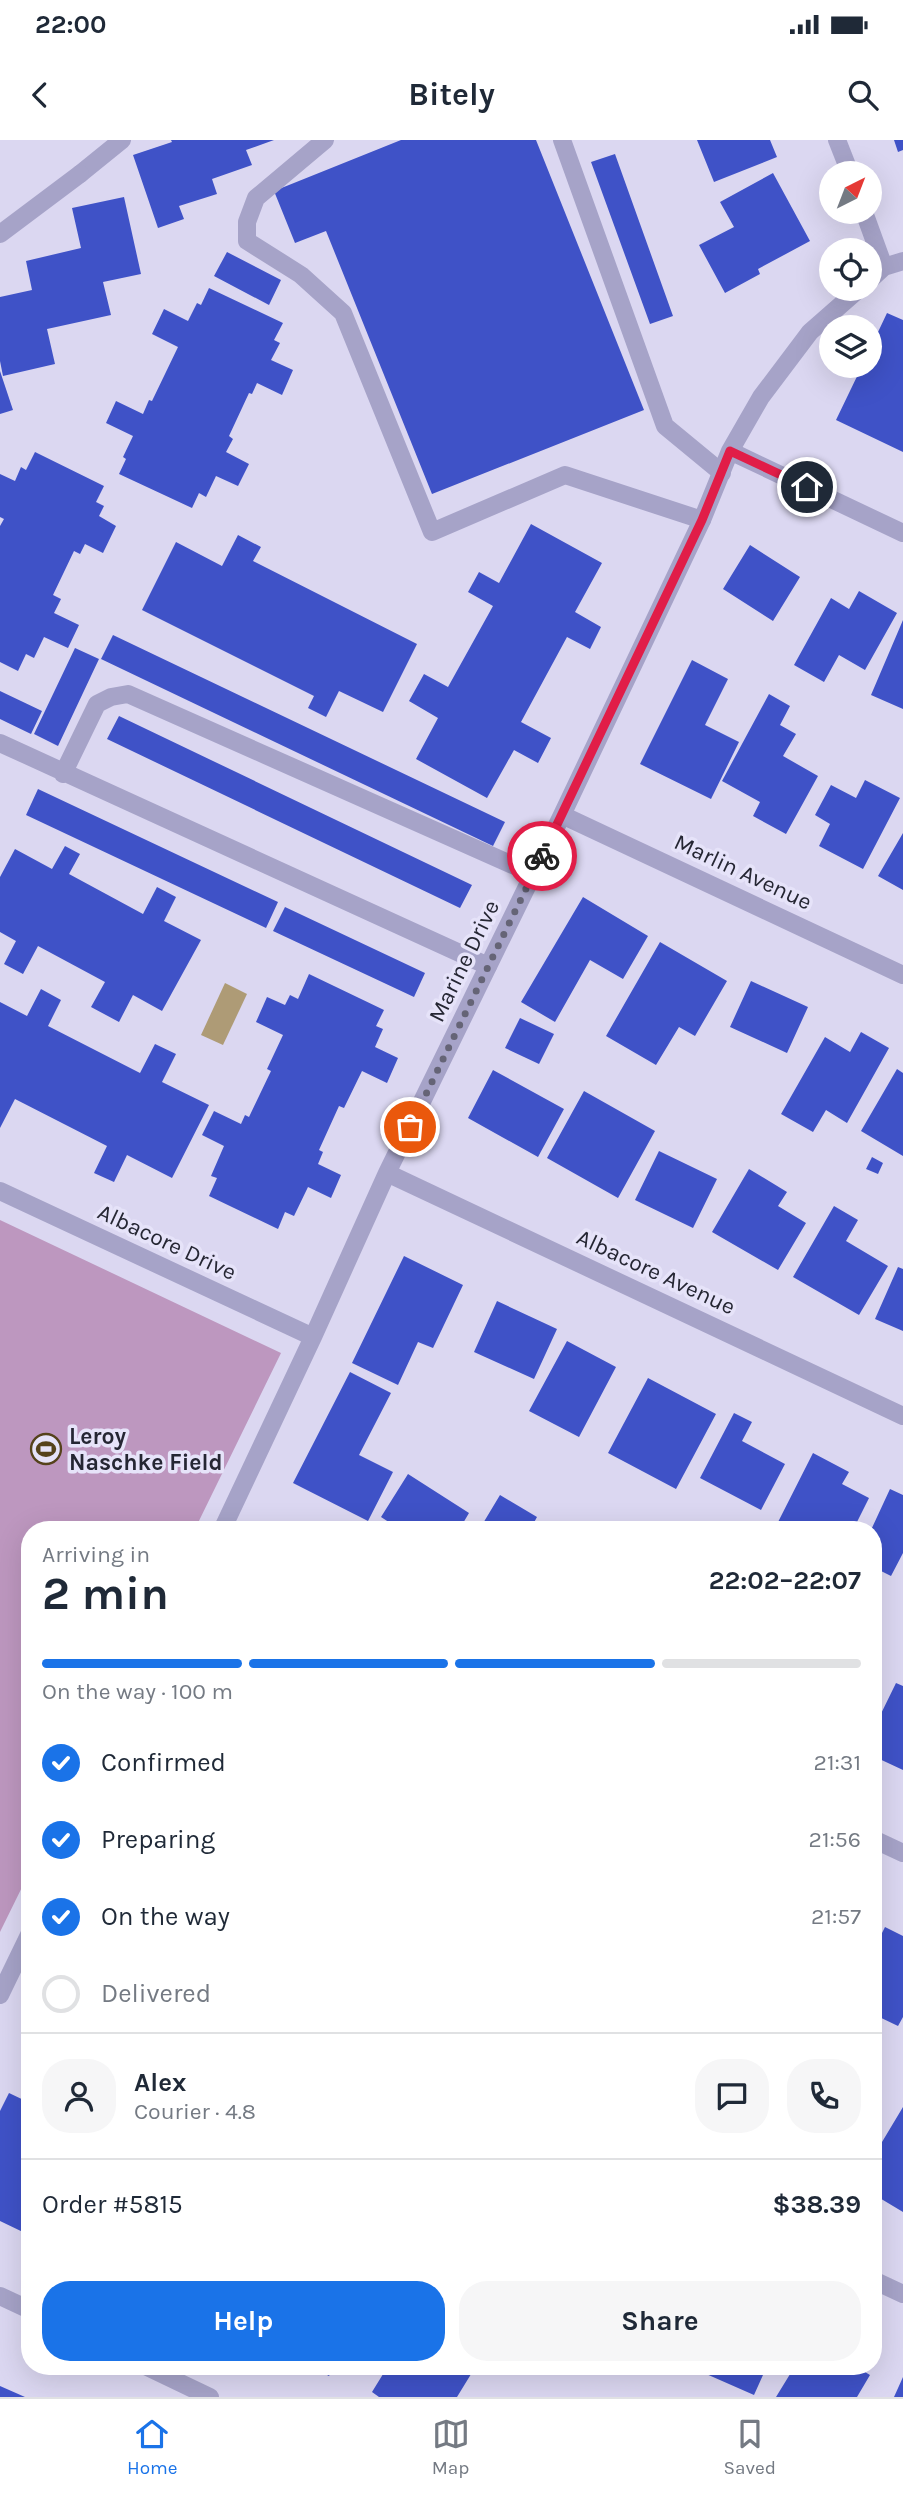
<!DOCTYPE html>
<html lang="en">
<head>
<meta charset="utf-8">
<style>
  :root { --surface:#fff; --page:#f6f6f7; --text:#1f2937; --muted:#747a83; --line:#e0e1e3; --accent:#1a73e8 }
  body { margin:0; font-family:Karla,sans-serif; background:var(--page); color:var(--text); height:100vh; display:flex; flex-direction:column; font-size:26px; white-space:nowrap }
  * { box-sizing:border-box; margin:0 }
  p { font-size:23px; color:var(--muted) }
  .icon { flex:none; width:38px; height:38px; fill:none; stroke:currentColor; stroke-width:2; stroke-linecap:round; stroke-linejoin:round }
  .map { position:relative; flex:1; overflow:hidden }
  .side { position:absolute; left:21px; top:1381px; width:861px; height:854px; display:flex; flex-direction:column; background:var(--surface); border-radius:28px; box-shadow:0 7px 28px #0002 }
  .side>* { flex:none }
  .needle { width:46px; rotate:42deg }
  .tools { position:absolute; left:819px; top:21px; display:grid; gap:14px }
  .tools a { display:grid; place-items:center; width:63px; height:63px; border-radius:50%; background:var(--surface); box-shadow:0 7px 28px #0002; font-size:35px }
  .pin { position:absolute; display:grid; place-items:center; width:60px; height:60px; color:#fff; margin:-30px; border:4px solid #fff; border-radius:50%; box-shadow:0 2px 7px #0007 }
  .courier { position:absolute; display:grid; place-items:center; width:70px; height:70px; margin:-35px; border:5px solid #e11d48; border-radius:50%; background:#fff; color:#222; box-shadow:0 2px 9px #0007 }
  .head em { font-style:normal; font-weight:700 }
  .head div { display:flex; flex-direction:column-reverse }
  .head { display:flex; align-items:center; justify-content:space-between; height:119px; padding:0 21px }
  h1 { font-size:46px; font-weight:700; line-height:52px }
  .bar { display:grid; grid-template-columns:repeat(4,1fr); gap:10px 7px; align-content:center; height:84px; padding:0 21px }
  .bar i { height:9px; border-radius:5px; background:var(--line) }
  .bar .active { background:var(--accent) }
  .bar p { grid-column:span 4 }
  .line { display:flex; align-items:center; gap:18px; padding:0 21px; border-top:2px solid var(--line) }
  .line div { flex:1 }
  .round { display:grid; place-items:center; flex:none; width:74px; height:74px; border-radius:28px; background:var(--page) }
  ol { padding:0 21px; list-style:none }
  li { display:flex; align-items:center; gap:21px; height:77px }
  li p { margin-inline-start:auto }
  li .icon { padding:7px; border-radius:50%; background:var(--accent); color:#fff; stroke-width:4 }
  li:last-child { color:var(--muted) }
  li i { width:38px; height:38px; border:4px solid var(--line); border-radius:50% }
  .primary-button { display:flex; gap:14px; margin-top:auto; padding:14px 21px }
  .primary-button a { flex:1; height:80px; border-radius:28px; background:var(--accent); color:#fff; font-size:28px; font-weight:700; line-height:80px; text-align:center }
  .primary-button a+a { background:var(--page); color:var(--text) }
  .status { display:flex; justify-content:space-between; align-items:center; height:49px; padding:0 35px; background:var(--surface); direction:ltr }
  .status svg { height:19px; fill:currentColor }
  header { display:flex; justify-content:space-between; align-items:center; height:91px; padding:0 21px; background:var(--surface); font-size:32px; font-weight:700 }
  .tab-bar { display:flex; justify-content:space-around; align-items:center; height:98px; border-top:2px solid var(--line); background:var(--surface); font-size:19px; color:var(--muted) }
  .tab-bar a { display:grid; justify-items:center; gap:4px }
  .tab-bar .active { color:var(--accent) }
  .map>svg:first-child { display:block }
  .green { fill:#bd97bf }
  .water { fill:#ae9b76 }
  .building { fill:#3f52c7 }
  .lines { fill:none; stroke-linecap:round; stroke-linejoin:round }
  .service { stroke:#a6a3c8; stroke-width:18 }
  .minor { stroke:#a6a3c8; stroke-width:18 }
  .done { stroke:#656476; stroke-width:7; stroke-dasharray:0 12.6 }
  .route { stroke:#e11d48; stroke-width:9 }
  .labels { text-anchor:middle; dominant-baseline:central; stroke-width:7; stroke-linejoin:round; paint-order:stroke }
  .street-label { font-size:23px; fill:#252633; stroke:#e6e3f9 }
  .poi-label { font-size:23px; font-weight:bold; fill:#252633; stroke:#e6e3f9; text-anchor:start }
</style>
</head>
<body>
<div class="status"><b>22:00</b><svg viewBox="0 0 49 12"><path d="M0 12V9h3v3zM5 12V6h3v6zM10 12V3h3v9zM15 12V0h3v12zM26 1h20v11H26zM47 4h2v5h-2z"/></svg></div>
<header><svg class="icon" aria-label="back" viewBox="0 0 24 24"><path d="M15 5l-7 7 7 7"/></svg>Bitely<svg class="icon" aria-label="search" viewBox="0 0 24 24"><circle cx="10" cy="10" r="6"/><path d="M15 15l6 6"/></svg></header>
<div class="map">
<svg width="903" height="2257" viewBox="0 0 903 2257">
  <rect width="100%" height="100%" fill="#dbd7f1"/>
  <path class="green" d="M0,1080l281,133 -86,176 -165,1v341l-30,61z"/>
  <path class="water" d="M225,843l22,11 -24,51 -22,-10z"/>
  <path class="building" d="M171,0h103l-28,10 6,15 -40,14 5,15 -38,12 5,13 -26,9 -25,-73 39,-13z
    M401,0h135l108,270 -212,84 -106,-263 -31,12 -21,-52z
    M697,0h73l7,17 -63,25z
    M894,0h9v10l-5,2z
    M615,14l58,162 -23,8 -59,-162z
    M773,33l37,68 -52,28 2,5 -35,19 -26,-48 35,-18 -14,-25z
    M124,57l17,77 -38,8 8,33 -64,14 8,35 -52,12 -3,-15v-64l32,-7 -6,-29 55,-13 -9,-40z
    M227,112l54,28 -12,25 -55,-29z
    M209,148l74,35 -9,17 6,3 -9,17 22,10 -11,25 -25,-12 -5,11 -3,-1 -20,43 4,3 -7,13 23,12 -11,22 -22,-10 -10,21 -7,-4 -7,15 -73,-34 7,-15 -3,-2 10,-21 -27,-13 10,-22 27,13 6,-14 3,1 26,-54 -26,-13 12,-25 24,12 9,-18 4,2z
    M887,173l16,7v132l-67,-32 26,-54h8v-17z
    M0,231l13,39 -13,4z
    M35,312l69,34 -8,16 8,4 -5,10 17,10 -13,27 -18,-9 -5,10 -6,-3 -21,44 8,4 -7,14 25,12 -11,23 -24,-11 -10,21 -8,-4 -8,17 -18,-9v-136l4,-7 -4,-2v-43l15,7 6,-14 5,3z
    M531,384l71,39 -27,49 26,15 -11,22 -23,-12 -46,85 30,16 -13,25 -24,-13 -27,48 -71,-39 22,-41 -29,-17 15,-27 24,13 45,-81 -25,-14 11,-20 20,11z
    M238,395l23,12 -8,14 164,83 -34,68 -44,-21 -13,26 -18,-9 6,-12 -172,-86 34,-68 46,24z
    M750,405l50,32 -27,44 -50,-32z
    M859,451l38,22 -32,57 -26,-15 -15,27 -30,-17 37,-67 18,11z
    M903,480v89l-32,-14z
    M113,495l392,187 -12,24 -392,-187z
    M75,508l24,11 -41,87 -24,-12z
    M692,520l36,19 -23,46 34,17 -28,57 -71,-35z
    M0,551l42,20 -11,23 -31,-15z
    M769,554l21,12 -10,19 16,9 -13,22 35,20 -32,58 -33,-18 7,-14 -38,-21z
    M119,576l353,169 -12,23 -353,-169z
    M865,640l35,18 -37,71 -44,-23 11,-22 -15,-9 16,-30 25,13z
    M38,649l240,113 -12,26 -240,-113z
    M903,693v57l-25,-14z
    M65,706l15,8 -11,20 74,40 14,-27 19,10 -12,24 37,19 -39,71 -29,-16 -14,27 -28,-15 14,-25 -67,-36 -15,28 -19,-10 12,-23 -16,-9v-55l15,-28 37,20z
    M583,757l65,39 -25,43 -33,-19 -35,62 -34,-20z
    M285,767l140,66 -11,24 -141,-66z
    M660,802l67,39 -32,55 -16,-9 -23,38 -50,-29z
    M309,834l75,36 -8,16 7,3 -8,18 23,11 -11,25 -25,-12 -18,37 -5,-2 -20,44 4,2 -5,12 23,11 -10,23 -23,-11 -14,29 -9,-4 -7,17 -69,-33 8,-18 -6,-2 13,-30 -22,-11 12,-24 27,13 4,-9 4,2 22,-46 -4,-2 16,-34 -27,-13 11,-25 18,8 5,-10 8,4z
    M751,841l57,26 -21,46 -57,-26z
    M41,849l20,11 -13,26 92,47 15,-29 21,10 -14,28 47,23 -37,73 -45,-23 -13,27 -20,-9 13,-27 -92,-47 -15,29v-126l27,14z
    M520,878l34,16 -15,30 -34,-16z
    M861,892l28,16 -42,75 -21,-13 -13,22 -32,-18 44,-77 25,15z
    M897,929l6,4v83l-42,-25z
    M493,930l71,39 -26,48 -70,-39z
    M584,951l71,40 -37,67 -71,-40z
    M659,1011l58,28 -24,49 -58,-28z
    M872,1017l11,6 -5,11 -12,-5z
    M749,1029l38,23 -9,14 28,17 -28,47 -66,-38z
    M834,1066l24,14 -12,21 42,25 -29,49 -66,-38z
    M404,1116l59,29 -30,63 -15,-6 -20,43 -46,-22z
    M898,1127l5,2v62l-28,-12z
    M497,1161l60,28 -23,50 -60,-27z
    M567,1201l49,26 -37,70 -50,-26z
    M350,1232l41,21 -32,62 34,17 -25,49 -75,-38z
    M648,1238l68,36 -40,75 -68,-36z
    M734,1273l18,9 -10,19 43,23 -24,46 -61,-32z
    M813,1313l36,19 -7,12 27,14 -16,32h-79z
    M408,1334l61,39 -10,17h-58l-20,-13z
    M890,1349l13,6v58l-12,23 -18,-9v-37h-2z
    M500,1355l37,22 -7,13h-51z
    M896,1543l7,3v84l-30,-14v-26z
    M885,1787l18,9v81l-5,9 -25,-12v-63z
    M9,1953l21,10v35l-8,16 8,4v64l-5,11 -25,-12v-110z
    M903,1967v105l-30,-18v-37z
    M309,2226h25l-5,10z
    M388,2226h12l11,7 4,-7h61l-19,31h-78l-7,-5z
    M688,2226h79l-13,29z
    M795,2226h60l15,9 -13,22h-81z
    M903,2237v20h-9z
    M0,2246l25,11h-25z"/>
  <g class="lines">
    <path class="service" d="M325,0l-69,58 -9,24v19l54,34 42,38 89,219 133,-57 137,45
      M562,0l103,286 57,47
      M80,34l42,-34
      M0,603l488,223
      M63,634l34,-70 14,-7 17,-3 405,180"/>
    <path class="minor" d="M837,0l13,33
      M864,72l20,55
      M0,94l80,-60
      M870,140l14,-13 19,-6
      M730,311l173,82
      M562,675l341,160
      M387,1033l516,243
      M0,1051l313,146
      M222,1390l91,-193 74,-164 175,-358 140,-295 28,-69 31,-54 49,-65 49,-43
      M873,1699l30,14
      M0,1855l30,-62
      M873,2140l30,14
      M0,2156l30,14
      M145,2226l65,31"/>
  </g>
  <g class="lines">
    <path class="done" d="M410,987l132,-271"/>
    <path class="route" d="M542,716l160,-336 28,-69 77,36"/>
  </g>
  <defs>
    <g id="stadium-ring" transform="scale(1.575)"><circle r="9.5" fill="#e6e3f9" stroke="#55421b" stroke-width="1.5"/><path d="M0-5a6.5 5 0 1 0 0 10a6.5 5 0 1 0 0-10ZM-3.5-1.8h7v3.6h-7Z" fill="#55421b"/></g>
  </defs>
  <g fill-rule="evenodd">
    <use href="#stadium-ring" x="46" y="1309"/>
  </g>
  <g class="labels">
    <g class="street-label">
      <text transform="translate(743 732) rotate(25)">Marlin Avenue</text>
      <text transform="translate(464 821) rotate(-64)">Marine Drive</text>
      <text transform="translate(167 1102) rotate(25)">Albacore Drive</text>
      <text transform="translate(656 1132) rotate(25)">Albacore Avenue</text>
    </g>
    <g class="poi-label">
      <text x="69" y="1296">Leroy<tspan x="69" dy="26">Naschke Field</tspan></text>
    </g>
  </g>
</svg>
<div class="tools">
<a><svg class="needle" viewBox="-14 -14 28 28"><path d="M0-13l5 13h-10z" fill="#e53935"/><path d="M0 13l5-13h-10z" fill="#747a83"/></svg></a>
<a><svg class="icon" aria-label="locate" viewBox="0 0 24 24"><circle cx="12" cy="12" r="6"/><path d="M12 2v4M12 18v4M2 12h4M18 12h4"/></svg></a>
<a><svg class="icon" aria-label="layers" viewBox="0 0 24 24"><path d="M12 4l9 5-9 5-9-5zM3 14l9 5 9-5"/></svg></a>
</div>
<div class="pin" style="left:410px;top:987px;background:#ea580c"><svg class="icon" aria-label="bag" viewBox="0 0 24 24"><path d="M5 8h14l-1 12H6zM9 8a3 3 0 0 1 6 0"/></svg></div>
<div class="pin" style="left:807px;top:347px;background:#1f2937"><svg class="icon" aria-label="home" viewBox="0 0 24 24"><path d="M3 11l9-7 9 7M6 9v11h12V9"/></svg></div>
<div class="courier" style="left:542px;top:716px"><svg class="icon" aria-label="bike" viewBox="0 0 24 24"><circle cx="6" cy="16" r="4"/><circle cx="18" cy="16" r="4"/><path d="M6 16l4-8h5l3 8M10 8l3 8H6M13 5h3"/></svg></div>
<section class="side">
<div class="head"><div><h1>2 min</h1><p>Arriving in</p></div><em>22:02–22:07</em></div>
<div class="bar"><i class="active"></i><i class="active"></i><i class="active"></i><i></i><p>On the way · 100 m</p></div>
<ol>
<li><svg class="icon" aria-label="check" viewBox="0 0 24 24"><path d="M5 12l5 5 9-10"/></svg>Confirmed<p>21:31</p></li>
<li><svg class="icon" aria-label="check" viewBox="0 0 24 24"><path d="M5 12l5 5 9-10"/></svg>Preparing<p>21:56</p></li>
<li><svg class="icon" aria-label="check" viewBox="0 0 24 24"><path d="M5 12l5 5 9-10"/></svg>On the way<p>21:57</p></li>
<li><i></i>Delivered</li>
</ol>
<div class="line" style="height:126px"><a class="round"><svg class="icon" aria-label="person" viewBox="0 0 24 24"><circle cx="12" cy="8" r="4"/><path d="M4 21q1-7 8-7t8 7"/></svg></a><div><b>Alex</b><p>Courier · 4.8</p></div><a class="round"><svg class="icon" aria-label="chat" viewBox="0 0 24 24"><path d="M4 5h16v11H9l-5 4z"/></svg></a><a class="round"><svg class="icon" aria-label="phone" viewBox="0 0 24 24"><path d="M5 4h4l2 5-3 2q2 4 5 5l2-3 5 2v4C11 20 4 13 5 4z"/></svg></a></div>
<div class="line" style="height:91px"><div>Order #5815</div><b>$38.39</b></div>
<div class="primary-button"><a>Help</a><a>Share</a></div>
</section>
</div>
<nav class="tab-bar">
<a class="active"><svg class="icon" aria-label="home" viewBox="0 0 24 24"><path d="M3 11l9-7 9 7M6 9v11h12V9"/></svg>Home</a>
<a><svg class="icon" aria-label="map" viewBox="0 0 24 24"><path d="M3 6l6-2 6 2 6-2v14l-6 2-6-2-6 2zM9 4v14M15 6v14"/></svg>Map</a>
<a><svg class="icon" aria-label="saved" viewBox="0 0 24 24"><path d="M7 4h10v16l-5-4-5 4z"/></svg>Saved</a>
</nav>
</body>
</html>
